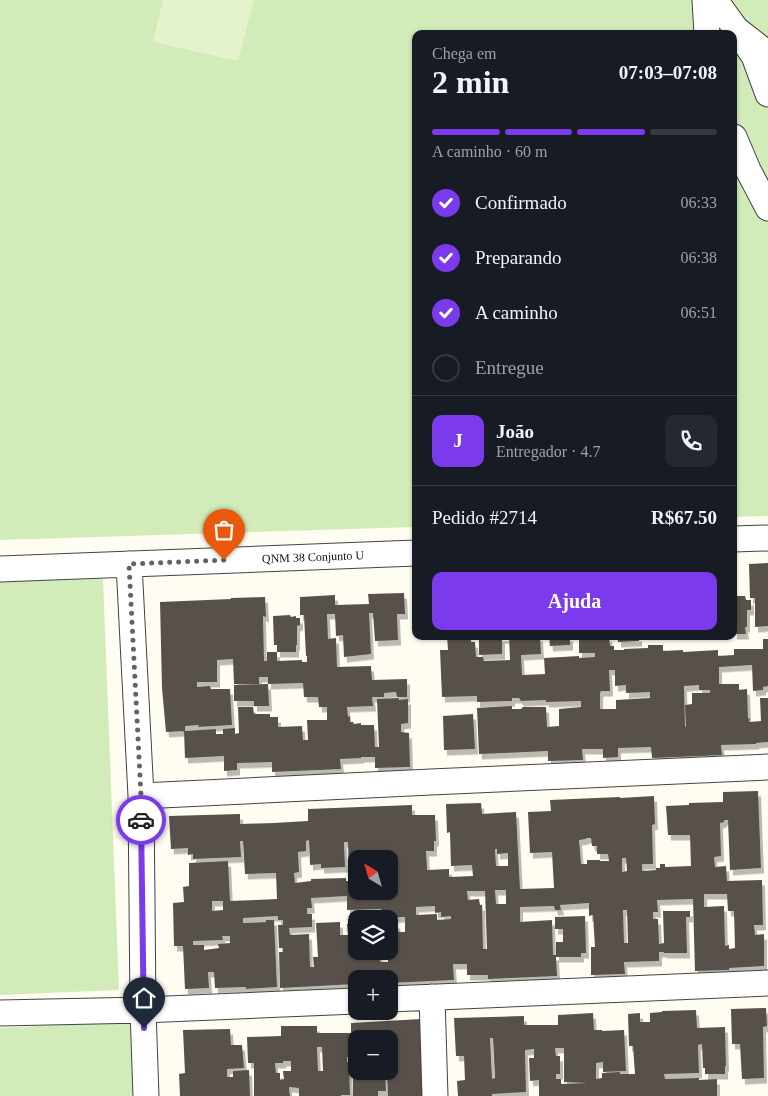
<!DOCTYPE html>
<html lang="pt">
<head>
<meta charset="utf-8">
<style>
  :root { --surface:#171b24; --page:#242831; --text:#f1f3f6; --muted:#9ea1a6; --line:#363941; --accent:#7c3aed }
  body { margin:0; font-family:"Times New Roman",serif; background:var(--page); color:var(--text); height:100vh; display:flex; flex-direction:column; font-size:19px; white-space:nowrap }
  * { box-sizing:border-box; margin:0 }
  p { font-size:16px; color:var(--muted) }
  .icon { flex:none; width:28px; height:28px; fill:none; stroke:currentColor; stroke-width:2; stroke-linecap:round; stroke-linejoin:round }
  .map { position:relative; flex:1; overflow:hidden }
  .drawer { position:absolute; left:412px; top:30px; width:325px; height:610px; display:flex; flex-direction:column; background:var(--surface); border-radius:10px; box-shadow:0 1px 4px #0004 }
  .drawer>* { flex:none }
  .needle { width:32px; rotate:323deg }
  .controls { position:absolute; left:348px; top:850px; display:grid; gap:10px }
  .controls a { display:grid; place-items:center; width:50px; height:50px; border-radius:10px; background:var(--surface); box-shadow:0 1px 4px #0004; font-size:25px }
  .pin { position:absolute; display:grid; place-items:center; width:42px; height:42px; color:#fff; margin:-51px -21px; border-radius:50% 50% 50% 0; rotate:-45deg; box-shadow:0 0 5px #0007 }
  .pin .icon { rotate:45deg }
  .courier { position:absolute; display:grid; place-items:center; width:50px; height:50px; margin:-25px; border:4px solid #7c3aed; border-radius:50%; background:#fff; color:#222; box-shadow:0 1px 6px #0007 }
  .headline em { font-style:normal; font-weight:700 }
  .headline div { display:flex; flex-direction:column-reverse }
  .headline { display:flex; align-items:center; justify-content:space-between; height:85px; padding:0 20px }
  h1 { font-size:32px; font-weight:700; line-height:38px }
  .bar { display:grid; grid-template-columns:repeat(4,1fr); gap:8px 5px; align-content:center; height:60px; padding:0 20px }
  .bar i { height:6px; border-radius:4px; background:var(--line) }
  .bar .current { background:var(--accent) }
  .bar p { grid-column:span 4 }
  .line { display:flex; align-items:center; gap:12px; padding:0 20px; border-top:1px solid var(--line) }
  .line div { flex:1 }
  .round { display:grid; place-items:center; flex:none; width:52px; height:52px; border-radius:10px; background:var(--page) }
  ol { padding:0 20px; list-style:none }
  li { display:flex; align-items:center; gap:15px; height:55px }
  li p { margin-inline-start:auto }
  li .icon { padding:5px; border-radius:50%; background:var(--accent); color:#fff; stroke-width:4 }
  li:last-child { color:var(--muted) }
  li i { width:28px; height:28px; border:2px solid var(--line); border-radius:50% }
  .button { display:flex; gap:10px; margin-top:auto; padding:10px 20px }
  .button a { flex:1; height:58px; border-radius:10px; background:var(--accent); color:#fff; font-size:20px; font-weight:700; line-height:58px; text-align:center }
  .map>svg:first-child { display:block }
  .green { fill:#d2ecb9 }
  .pitch { fill:#e4f3cb }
  .building { fill:#59514b; fill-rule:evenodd; filter:url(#shadow) }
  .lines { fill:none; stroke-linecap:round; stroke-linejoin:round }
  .minor-casing { stroke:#434343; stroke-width:27 }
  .minor { stroke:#fff; stroke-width:25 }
  .done { stroke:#64635f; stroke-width:5; stroke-dasharray:0 9 }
  .route { stroke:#7c3aed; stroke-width:6 }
  .labels { text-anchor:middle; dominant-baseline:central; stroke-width:5; stroke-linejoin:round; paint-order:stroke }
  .street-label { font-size:12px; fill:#101010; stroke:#fff }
</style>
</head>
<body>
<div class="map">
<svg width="768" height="1096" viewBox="0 0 768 1096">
  <defs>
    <filter id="shadow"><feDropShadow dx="3" dy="5.5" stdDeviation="0" flood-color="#0004"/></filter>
  </defs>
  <rect width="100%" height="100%" fill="#fffdf2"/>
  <path class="green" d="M0,0h768v516l-34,1v-483h-318v493l-416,13z
    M103,579l16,411 -119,5v-415z
    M134,1021l3,75h-137v-68z"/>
  <path class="pitch" d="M163,0h91l-16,61 -85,-19z"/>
  <path class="building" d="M768,563v63l-13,1v-29h-5l-1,-34z
    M404,593l1,21h-8l1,26 -23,1 -2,-28h-4l2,41 -27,3 -1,-22 -7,1 -1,-22h-8l1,25 8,-1 1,29 34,-1 1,14 35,-1v18h-10l-1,-5 -12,1v4h-12l1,9 -26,1 1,10 2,-1v6h3l1,2 7,-1v2h13l1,22h4l-2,-48 22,-1v2l9,-1v24l-7,1v8l8,1 1,34 -35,1v-11h-14v1l-21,1 1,10 -69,3v-10l-35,1v7l-13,1v-15l-39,2 -1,-27h1l-19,1 -4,-44 -2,-86 71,-3v-1l34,-1 1,20 -3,-1 1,45h3v-9h10v-7h-3l-1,-29 17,-1 1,2 5,-1v2h4v7l-3,1v19h-1v7h-19v9l25,-1v2h5v-6h-1l-2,-41h-4v-18l35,-2v10l34,-1 -1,-10zM233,659l1,25h25v-7h9v7l35,-1 1,14h14l1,10h8v13h-20l1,20h-5l-1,-14 -24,1v-10h-8v-3h-16l-1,-7h-15l1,26 -4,1v-6l-12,1v5h-7v-5l-31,2v-5l14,-1 -1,2 34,-2 -2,-36h-19l-1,-3 -13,1v-5h20v-22z
    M734,596h11l1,4h5v10h-4v17h-2l1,7h-12z
    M447,636h24v6h4l1,15h7l1,4 26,-1 -1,-24h31l1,18 -20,1 1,20 23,-1 -1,-16 35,-2v2l16,-1v-4h-16v-17h30l1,10h4v4h10v-1l24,-1v-3h15v6l20,-1v2l35,-2v6l16,-1v-6h29v-10h5v47l-5,1v3l-10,1 -1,-26 -33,2v17h20v6l8,-1 1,30 2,-1 -1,4 12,-1 -1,-23h8v44l-12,1v1l-35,1 1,10 -70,3 -1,-11 -33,1v9l-15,1v-9h-21l1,11 -35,1v-10l-69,3 -2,-46 35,-2v3h9l2,-2h23l1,20 12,-1v-17l22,-2v-6l-35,1v-2l-25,1 -2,-3h-7v3l-35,1v-6l-35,1 -2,-47h8zM609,670h6v16l11,-1v8l24,-1v6l-34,2v9h-16v-16l1,-2h9zM699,685v5h11v3h-18v11l-7,1 1,22 -1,-1 -1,-40z
    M479,636h27v2h-4v16l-23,1z
    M549,636h21v9l-20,1z
    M618,636h21v5l-21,1z
    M268,684l1,22h-15v-5h-20v-16z
    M473,714l2,35 -31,1 -1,-34z
    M758,791l3,77 -31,2 -2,-50h-4v2l-4,1 1,33 -7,1 1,10 11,-1 1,15 35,-1 1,45h-9l1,10 9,-1v32l-35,2v2l-34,1 -2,-72 -36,1 1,12h-5v7h5l1,25 5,-1 -1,-32h27v6h-4l1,36h-23v-1h-5v9l-35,1 1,12 -34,1v-28h4l-2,-32 -4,1v-13l-29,2 1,5h-6l-1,-4 -34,1v15l32,-2 1,35h3v-13h7v-13h-8v-12l30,-1 1,37h-5v4h-25l1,19 -69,3v-4h-21v-11h-14l1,16 -65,3v-4h-33v5l-76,4 -1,-36h4v-4h-4l-1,-23h5v-5h-5v-4l-35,2v5l23,-1v-2h8l3,67 -31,2v-2l-31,1 -1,-16h-6l1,16 -24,1 -2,-43h-9l-1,-43 11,-1 -1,-15 6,-1v-23l39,-2 2,40 47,-2 -1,-26 -31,1 -2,-33h-3l1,16 -48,2v-5l-5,1v-7l-17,1 -2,-33 71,-2v10l34,-1 34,-2v-12l104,-4v10h23l1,26h-2v10h-8l1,17v2l22,-1v8l24,-1 -1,-11 -21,1 -1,-34 -3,1 -1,-29 35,-1 1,11 34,-2 4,77 34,-1 -2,-36 -22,1 -2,-41 23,-1 -1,-11 70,-3v1l34,-2 1,28 -3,1 1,39h-11v7l14,-1v-2h4v-4h5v3l26,-1 -1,-31h-22l-2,-29 23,-1v-2l34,-1v-10zM586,838h5l1,8h5v8h11l1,7h-9v-1h-13v4h-6l-2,-24 7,-1zM309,840l1,25 11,-1v4l24,-1 -1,-25h4l1,39h-3v-3l-35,1v2l-16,2 -1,-10 5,-1 -1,-20 8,-1v-10zM495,849h2v5l11,-1v13h-12zM622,858h4l1,13 -5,1zM356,859h33v17l1,-1v3h-1v13h-9v4l-17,1v-5h-7zM495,890h11v14h-10zM467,891h18l2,58h-4l-1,-44h-2l-1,-6 -11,1zM704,894h23l1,17h6l1,37 -6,1v-4l-4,1 -1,-40 -20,1zM347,896v14l34,-1v9l24,-1v15h-7l-1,-9h-8l-1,39h-8l-1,-11h-23v-32h22v-7l-28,1 1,11h-4l1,11h-8v-13l-24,1 2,34h-5l1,10h-4l-1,-33 -19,1 -1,-7 23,-1v-13h-5v-6h5l-1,-10zM212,901h11v9l-11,1zM435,906v7l6,-1v5l10,-1v3l-14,1v-6l-21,1v-8zM623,910h4l1,33h-4zM222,936h8v7l-12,1 1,4 -15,2v-5h-11v-4l30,-1z
    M766,1008l1,18 -4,1 1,51 -22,1 -2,-35h-8l-1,-35z
    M696,1010l1,18 28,-1 1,39h-1v8h-20v-6h-2l-1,-24 -4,1 1,28 -35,1 1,5 34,-1v2l18,-1v17h-178v-16l-9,1 -1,-23h5v-9l-9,1 1,42 -34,2v2h-34l-1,-15 8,-1 -1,-24h-8l-2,-38 70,-2v9h34v-10l35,-2 1,17h8v1l22,-1 2,41 -23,1v-10l-7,1v16l6,-1v-5l18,-1v2h15l-2,-28h-4l-1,-32 12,-1v9h10v-9l12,-1v-1zM490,1038h3l2,40 -3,1zM555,1048h9v34l23,1 -26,1v-5h-5v-5h4v-18h-4z
    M421,1019l2,77h-35l-1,-25h2v-32h-33v17l-9,1v5h2l1,33h-9v1h-42v-8l-10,-1 1,9h-36v-33h-6l-1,-26 34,-1v-10h36v7h34v-10zM317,1047h5l1,24h-5zM283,1061h8v10h-8l1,8 -4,1v-7h-4l-1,-10h8z
    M230,1029l1,16h11l2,23 -17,1v8h6v-6l16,-1 1,26h-70l-1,-22 6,-1 -2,-43z
    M353,1065h3v6h29l1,20h-8v5h-25z"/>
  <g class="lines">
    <g class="minor-casing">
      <path id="minor" d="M705,0l2,34
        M715,0l21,29 32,25
        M743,40l11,16 14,38
        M734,137l14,33 20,38
        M734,539l34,-1
        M129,564l12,232 2,214 3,86
        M0,569l416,-16
        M141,796l290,-14 337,-15
        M432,997l3,99
        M389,999l379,-16
        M0,1013l143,-3 213,-9"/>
    </g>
    <use href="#minor" class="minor"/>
  </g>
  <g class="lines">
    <path class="done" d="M141,820v-24l-12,-232 95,-4"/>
    <path class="route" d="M141,820l3,208"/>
  </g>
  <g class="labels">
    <g class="street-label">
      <text transform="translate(313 557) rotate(-2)">QNM 38 Conjunto U</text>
    </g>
  </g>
</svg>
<div class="controls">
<a><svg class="needle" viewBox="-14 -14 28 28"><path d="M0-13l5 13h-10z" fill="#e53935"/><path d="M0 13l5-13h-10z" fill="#9ea1a6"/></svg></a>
<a><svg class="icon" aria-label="layers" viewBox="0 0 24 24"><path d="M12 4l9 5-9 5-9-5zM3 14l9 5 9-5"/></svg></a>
<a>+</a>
<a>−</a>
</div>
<div class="pin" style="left:224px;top:560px;background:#ea580c"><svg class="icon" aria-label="bag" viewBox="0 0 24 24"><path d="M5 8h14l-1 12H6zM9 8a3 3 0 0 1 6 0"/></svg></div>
<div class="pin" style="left:144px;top:1028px;background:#1f2937"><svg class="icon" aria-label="home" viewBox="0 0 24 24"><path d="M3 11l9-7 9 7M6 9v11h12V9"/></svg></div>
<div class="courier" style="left:141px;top:820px"><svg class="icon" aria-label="car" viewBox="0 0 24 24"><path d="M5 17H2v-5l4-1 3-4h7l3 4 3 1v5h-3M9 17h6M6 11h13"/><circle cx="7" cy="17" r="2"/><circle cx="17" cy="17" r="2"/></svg></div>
<section class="drawer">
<div class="headline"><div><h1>2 min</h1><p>Chega em</p></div><em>07:03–07:08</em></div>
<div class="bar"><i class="current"></i><i class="current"></i><i class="current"></i><i></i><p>A caminho · 60 m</p></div>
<ol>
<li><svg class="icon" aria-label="check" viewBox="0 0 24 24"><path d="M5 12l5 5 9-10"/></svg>Confirmado<p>06:33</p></li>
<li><svg class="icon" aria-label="check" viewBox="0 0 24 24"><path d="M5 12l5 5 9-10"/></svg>Preparando<p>06:38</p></li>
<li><svg class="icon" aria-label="check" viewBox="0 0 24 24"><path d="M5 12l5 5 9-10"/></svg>A caminho<p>06:51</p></li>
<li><i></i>Entregue</li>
</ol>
<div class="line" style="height:90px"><b class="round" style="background:var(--accent);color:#fff">J</b><div><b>João</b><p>Entregador · 4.7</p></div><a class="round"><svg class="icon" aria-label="phone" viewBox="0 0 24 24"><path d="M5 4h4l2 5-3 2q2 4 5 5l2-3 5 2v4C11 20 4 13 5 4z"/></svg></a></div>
<div class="line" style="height:65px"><div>Pedido #2714</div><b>R$67.50</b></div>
<div class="button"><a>Ajuda</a></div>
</section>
</div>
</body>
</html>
